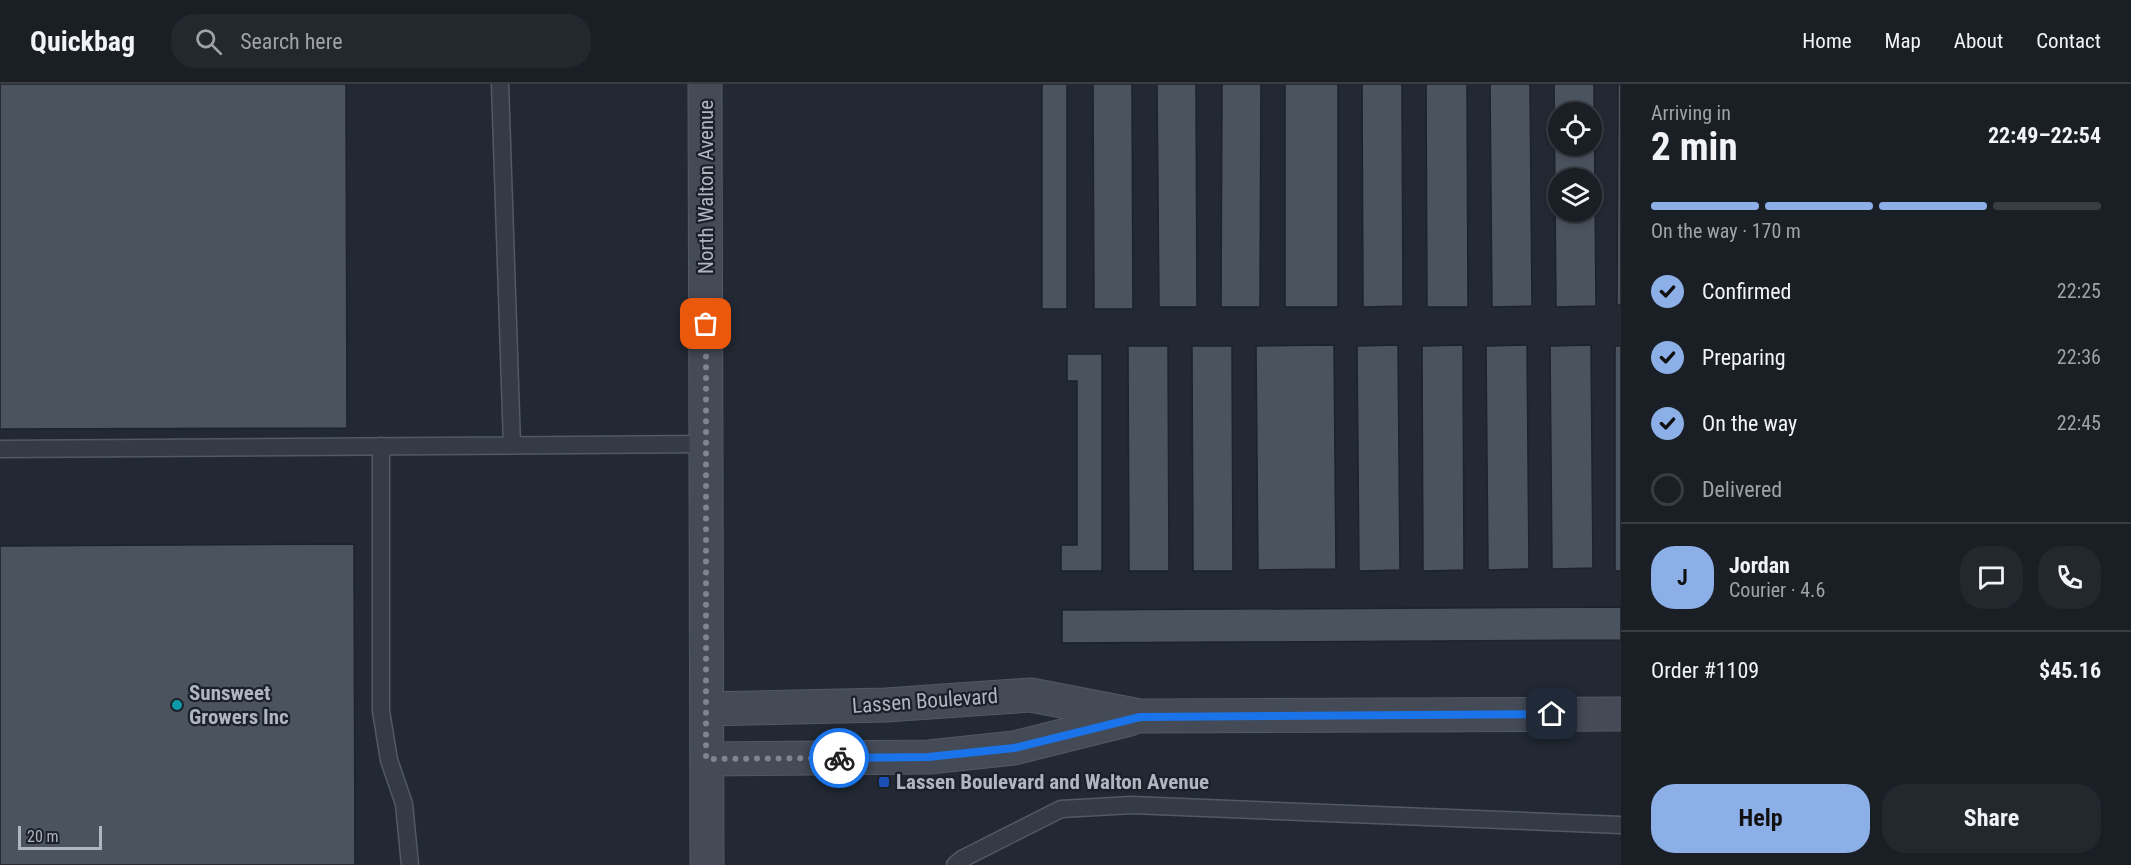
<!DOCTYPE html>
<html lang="en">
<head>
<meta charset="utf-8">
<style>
  :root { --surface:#1a1f26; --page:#23272e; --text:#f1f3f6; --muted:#9fa2a7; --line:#383d43; --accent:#8dafe8 }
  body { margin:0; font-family:"Roboto Condensed",sans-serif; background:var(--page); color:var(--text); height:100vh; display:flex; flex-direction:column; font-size:22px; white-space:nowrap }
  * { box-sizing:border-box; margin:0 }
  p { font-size:20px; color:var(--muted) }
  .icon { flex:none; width:33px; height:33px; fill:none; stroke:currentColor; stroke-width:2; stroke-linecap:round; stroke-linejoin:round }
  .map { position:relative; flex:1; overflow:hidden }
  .sheet { display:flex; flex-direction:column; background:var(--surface); width:510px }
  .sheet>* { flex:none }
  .tools { position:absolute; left:1548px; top:18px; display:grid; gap:12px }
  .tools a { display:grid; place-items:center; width:54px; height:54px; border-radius:50%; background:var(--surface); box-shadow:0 3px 9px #0003,0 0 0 2px var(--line); font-size:30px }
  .scale { position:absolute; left:18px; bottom:15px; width:84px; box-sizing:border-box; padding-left:6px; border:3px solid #afb6c1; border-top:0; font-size:16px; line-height:21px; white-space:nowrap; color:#afb6c1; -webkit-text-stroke:4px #1b2029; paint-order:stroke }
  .pin { position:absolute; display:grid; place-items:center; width:51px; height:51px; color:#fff; margin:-26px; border-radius:12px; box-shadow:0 3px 9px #0006 }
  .courier { position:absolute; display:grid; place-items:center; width:60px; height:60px; margin:-30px; border:4px solid #1a73e8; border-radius:50%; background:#fff; color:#222; box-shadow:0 2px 8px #0007 }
  .head em { font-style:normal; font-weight:700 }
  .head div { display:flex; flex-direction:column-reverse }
  .head { display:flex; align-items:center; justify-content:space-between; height:102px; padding:0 30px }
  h1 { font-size:39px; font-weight:700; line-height:45px }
  .bar { display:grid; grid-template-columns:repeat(4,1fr); gap:9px 6px; align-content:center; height:72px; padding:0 30px }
  .bar i { height:8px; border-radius:4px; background:var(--line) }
  .bar .selected { background:var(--accent) }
  .bar p { grid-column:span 4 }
  .line { display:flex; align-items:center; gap:15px; padding:0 30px; border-top:2px solid var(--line) }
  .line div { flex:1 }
  .round { display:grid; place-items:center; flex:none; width:63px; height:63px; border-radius:24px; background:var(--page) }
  ol { padding:0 30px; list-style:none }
  li { display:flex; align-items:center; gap:18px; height:66px }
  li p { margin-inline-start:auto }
  li .icon { padding:6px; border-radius:50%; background:var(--accent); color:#111; stroke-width:4 }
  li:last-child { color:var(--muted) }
  li i { width:33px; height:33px; border:3px solid var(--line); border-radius:50% }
  .button { display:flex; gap:12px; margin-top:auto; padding:12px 30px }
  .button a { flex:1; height:69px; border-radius:24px; background:var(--accent); color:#111; font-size:24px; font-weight:700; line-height:69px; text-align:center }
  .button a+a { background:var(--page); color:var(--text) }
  header { display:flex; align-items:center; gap:36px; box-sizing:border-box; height:84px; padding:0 30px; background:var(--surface); border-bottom:2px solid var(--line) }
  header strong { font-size:28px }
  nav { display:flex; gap:33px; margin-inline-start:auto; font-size:21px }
  .search { width:420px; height:54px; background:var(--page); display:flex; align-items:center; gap:15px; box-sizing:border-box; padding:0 21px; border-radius:24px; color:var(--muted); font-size:22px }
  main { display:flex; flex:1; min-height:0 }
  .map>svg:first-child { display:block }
  .building { fill:#4b535f; stroke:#1d222b; stroke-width:1.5; fill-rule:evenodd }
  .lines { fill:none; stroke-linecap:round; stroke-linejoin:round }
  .lane-casing { stroke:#525962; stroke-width:19 }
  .secondary-casing { stroke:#525962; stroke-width:35 }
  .lane { stroke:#353b44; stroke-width:16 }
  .secondary { stroke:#444a56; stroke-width:33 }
  .done { stroke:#7e858f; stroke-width:6; stroke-dasharray:0 10.8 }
  .route { stroke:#1a73e8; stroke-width:8 }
  .culture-dot { fill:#0f9aa8; stroke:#1b2029; stroke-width:2 }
  .transit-dot { fill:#1a4fb4; stroke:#1b2029; stroke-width:2 }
  .labels { text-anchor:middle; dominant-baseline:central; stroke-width:4.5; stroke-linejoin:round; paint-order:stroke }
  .street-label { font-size:21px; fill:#afb6c1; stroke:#1b2029 }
  .poi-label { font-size:21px; font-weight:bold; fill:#afb6c1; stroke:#1b2029; text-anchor:start }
</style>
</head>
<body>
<header>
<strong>Quickbag</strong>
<div class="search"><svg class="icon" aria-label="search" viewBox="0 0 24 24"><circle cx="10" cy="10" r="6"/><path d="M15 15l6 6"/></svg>Search here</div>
<nav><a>Home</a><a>Map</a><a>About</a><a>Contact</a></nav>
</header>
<main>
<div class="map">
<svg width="1621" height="781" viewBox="0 0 1621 781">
  <rect width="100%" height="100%" fill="#222933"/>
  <path class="building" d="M0,0h346l1,344 -347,1z
    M1042,0h25v225h-25z
    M1093,0h39l1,225h-39z
    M1157,0h39l1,223h-38z
    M1222,0h39l-1,223h-39z
    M1285,0h53v223h-53z
    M1362,0h40l1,222 -40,1z
    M1426,0h41l1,223h-41z
    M1490,0h40l2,222 -40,1z
    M1554,0h40l2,222 -40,1zM1558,28h34v34h-34zM1558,94h34v34h-34z
    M1618,0h3v221h-4z
    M1334,261l2,224 -78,1 -2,-224z
    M1398,261l2,225 -41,1 -2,-225z
    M1463,261l1,225 -41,1 -1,-225z
    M1527,261l2,224 -41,1 -2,-224z
    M1591,261l2,223 -41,1 -2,-223z
    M1128,262h40l1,225h-40z
    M1192,262h40l1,225h-40z
    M1615,262h6v225h-6z
    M1067,270h35v217h-41v-26h16v-164h-10z
    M354,460l1,321h-355v-319z
    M1621,523v33l-559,3v-33z"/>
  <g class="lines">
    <g class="lane-casing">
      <path id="lane" d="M500,0l12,361
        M381,362v265l8,49 15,44 6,61
        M0,365l706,-5
        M955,781l7,-6 99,-50 71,-4 489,20"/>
    </g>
    <g class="secondary-casing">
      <path id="secondary" d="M705,0l2,781
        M707,625l179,-4 145,-10 109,21 481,-2
        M707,675l222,-2 85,-9 116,-29"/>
    </g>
    <use href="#lane" class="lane"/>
    <use href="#secondary" class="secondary"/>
  </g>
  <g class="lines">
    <path class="done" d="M706,240v435l133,-1"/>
    <path class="route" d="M839,674l89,-1 86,-9 126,-31 412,-3"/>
  </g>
  <circle class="culture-dot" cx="177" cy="621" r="6"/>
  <rect class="transit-dot" x="878" y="692" width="12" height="12" rx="3"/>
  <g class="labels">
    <g class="street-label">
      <text transform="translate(706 103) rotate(-90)">North Walton Avenue</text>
      <text transform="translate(925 617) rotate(-4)">Lassen Boulevard</text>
    </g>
    <g class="poi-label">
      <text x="189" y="609">Sunsweet<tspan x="189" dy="24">Growers Inc</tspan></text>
      <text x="896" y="698">Lassen Boulevard and Walton Avenue</text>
    </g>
  </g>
</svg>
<div class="tools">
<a><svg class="icon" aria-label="locate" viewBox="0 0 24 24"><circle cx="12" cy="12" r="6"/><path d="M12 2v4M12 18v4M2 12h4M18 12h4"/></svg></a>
<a><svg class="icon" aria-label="layers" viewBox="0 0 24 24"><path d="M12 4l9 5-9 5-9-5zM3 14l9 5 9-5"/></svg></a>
</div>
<div class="scale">20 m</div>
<div class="pin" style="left:706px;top:240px;background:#ea580c"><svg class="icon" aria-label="bag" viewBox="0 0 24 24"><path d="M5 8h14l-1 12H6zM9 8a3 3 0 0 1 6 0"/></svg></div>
<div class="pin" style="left:1552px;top:630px;background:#1f2937"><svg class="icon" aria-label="home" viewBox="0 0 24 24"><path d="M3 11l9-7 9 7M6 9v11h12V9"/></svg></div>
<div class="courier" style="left:839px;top:674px"><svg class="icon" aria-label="bike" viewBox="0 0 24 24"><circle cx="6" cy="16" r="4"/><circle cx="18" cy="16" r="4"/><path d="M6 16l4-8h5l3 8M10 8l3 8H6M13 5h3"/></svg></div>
</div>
<section class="sheet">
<div class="head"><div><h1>2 min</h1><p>Arriving in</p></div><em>22:49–22:54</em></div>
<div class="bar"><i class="selected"></i><i class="selected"></i><i class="selected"></i><i></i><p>On the way · 170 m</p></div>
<ol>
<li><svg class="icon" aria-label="check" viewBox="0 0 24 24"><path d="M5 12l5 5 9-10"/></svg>Confirmed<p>22:25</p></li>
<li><svg class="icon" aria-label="check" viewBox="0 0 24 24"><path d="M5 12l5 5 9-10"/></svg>Preparing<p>22:36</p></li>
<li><svg class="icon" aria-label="check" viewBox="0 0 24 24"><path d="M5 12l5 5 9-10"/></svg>On the way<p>22:45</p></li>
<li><i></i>Delivered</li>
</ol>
<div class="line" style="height:108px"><b class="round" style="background:var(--accent);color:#111">J</b><div><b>Jordan</b><p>Courier · 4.6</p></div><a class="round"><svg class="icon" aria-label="chat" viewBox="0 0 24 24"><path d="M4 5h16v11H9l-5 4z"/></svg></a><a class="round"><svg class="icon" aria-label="phone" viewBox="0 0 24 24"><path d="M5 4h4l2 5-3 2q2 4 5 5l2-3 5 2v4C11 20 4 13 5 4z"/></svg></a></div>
<div class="line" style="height:78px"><div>Order #1109</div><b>$45.16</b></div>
<div class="button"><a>Help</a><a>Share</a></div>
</section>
</main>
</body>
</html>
